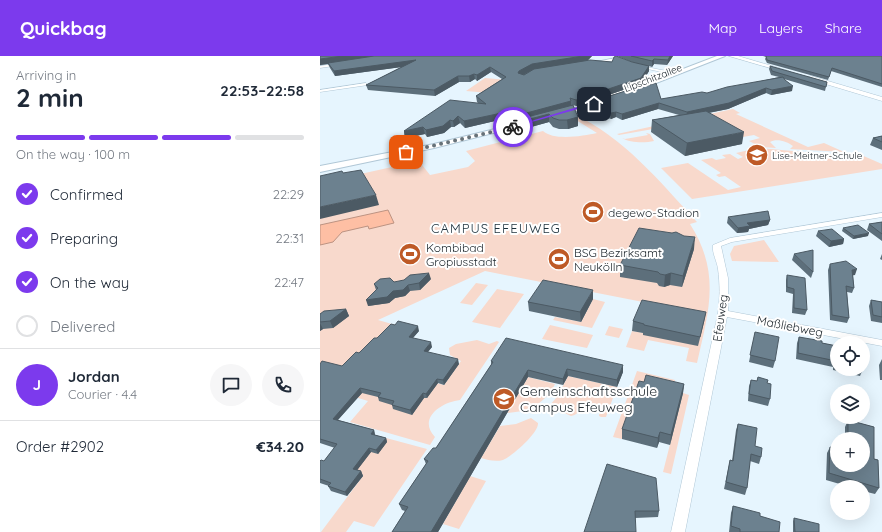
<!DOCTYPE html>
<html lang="en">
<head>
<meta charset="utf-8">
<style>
  :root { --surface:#fff; --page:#f6f6f7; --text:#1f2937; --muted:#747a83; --line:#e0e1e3; --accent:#7c3aed }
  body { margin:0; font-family:Quicksand,sans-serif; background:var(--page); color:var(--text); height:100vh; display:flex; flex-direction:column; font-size:15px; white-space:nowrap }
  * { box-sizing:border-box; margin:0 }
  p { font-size:13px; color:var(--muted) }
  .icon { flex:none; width:22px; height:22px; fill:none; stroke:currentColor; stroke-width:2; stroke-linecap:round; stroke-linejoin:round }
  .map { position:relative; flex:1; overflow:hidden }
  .panel { display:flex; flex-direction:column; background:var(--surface); width:320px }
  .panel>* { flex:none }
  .fabs { position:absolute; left:510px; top:280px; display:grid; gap:8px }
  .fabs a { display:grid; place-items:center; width:40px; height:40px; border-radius:50%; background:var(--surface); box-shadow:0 4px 16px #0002; font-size:20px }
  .pin { position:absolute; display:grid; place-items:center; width:34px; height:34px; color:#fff; margin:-17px; border-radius:8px; box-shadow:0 2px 6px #0006 }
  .courier { position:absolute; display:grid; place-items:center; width:40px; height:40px; margin:-20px; border:3px solid #7c3aed; border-radius:50%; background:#fff; color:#222; box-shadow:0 1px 5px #0007 }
  .overview em { font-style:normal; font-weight:800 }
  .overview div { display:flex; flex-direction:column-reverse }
  .overview { display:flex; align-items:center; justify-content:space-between; height:68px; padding:0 16px }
  h1 { font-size:26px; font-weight:800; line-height:30px }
  .bar { display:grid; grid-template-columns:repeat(4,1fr); gap:6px 4px; align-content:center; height:48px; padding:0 16px }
  .bar i { height:5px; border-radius:3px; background:var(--line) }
  .bar .active { background:var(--accent) }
  .bar p { grid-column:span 4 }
  .line { display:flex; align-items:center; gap:10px; padding:0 16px; border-top:1px solid var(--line) }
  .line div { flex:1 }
  .round { display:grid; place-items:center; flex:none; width:42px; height:42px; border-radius:21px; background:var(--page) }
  ol { padding:0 16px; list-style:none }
  li { display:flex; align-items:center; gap:12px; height:44px }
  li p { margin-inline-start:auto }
  li .icon { padding:4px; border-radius:50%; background:var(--accent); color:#fff; stroke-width:4 }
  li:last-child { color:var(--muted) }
  li i { width:22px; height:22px; border:2px solid var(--line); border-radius:50% }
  header { display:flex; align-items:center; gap:24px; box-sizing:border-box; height:56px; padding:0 20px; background:var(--accent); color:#fff }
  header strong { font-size:19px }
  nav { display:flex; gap:22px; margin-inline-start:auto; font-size:14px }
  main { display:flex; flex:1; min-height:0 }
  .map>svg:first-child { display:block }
  .green { fill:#f8d9cc }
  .water { fill:#febfa4; stroke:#bc9382 }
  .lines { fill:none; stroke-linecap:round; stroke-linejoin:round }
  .minor-casing { stroke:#b0c7d6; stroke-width:1 }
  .tertiary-casing { stroke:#b0c7d6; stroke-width:2 }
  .secondary-casing { stroke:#b0c7d6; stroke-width:1 }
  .minor { fill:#fff; fill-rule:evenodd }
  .tertiary { fill:#fff; fill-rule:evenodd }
  .secondary { fill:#fff; fill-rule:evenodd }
  .wall { fill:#5d6f7b }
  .shaded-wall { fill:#4c5a64 }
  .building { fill:#6c818f; stroke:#4c5a64 }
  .route { fill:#7c3aed }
  .done { stroke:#677279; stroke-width:4; stroke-dasharray:0 7.2 }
  .labels { text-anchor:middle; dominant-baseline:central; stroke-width:4; stroke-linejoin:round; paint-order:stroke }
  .far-street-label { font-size:10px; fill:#222b31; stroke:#fff }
  .far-poi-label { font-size:10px; fill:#222b31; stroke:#fff; text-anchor:start }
  .poi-label { font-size:12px; fill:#222b31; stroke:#fff; text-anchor:start }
  .street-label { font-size:12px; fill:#222b31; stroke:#fff }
  .neighbourhood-label { font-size:13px; letter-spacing:1px; fill:#1b2f3a; stroke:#fff }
  .near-poi-label { font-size:14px; fill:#222b31; stroke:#fff; text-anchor:start }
</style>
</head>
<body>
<header>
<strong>Quickbag</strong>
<nav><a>Map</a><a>Layers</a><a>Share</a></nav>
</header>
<main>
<section class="panel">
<div class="overview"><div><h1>2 min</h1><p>Arriving in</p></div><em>22:53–22:58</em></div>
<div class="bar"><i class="active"></i><i class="active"></i><i class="active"></i><i></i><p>On the way · 100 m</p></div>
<ol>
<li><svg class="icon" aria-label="check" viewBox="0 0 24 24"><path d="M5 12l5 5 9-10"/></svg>Confirmed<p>22:29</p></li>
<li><svg class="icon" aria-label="check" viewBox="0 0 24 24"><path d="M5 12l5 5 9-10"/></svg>Preparing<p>22:31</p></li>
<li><svg class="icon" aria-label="check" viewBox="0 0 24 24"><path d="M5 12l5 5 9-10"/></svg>On the way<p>22:47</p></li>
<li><i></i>Delivered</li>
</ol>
<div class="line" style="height:72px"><b class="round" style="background:var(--accent);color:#fff">J</b><div><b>Jordan</b><p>Courier · 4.4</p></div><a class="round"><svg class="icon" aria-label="chat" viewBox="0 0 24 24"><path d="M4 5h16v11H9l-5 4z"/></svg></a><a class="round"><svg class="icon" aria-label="phone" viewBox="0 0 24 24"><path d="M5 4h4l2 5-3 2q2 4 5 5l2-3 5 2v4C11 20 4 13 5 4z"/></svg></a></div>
<div class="line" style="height:52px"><div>Order #2902</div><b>€34.20</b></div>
</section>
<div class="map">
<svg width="562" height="476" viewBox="0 0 562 476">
  <rect width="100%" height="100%" fill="#e6f5fe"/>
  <path class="green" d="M165,22l23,2 -19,13 -23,-2z
    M413,53l7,4 -4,1 72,33 16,-4 20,9 -54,-3 3,-3c-6,-5 -17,-8 -23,-4l6,6 -15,-1 -12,-6 11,-3 -6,-3 -11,2 -33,-18 -91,16 -2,-1z
    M253,58c51,23 87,68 124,108l-7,2c31,49 19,86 7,139l-11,-2 3,-13 -41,-8 -4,11 -18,-4 6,-16 12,2 -1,-31 -158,-31 -107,49 21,6 -58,47 -21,-3v-187l99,-22 11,14 38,-8 7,-6 -9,-10 77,-20c11,10 40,5 54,2l-29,-18z
    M326,77l4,1 4,7c-9,2 -24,2 -32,-3l3,1 23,-4z
    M438,92l68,6h33l23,10v5l-190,30 -31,-31 27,-5 40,27 13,-3 -16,-11 -6,1 -3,-2 5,-2 -20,-13 11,-2 4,2 10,-2 -4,-3 8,-1 8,5 5,-2 -7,-4z
    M444,184l15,22 -47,-1 -2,-7 4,-8z
    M156,227l12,2 -16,20 -12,-2z
    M177,233l27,5 -24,34 -28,-6z
    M273,243l12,3 -13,26 -39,-8 2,-3 26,5z
    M230,269l43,10 -6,13 -45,-9z
    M289,270l14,3 -4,9 -14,-3z
    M157,284l12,4 8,-3 2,1 -39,58c-18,2 -43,18 -25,37l-5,8 -80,-23 18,-21 -13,-4 5,-5 25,-4 11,18 16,8 12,-17 4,-16 16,4 17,-24 -11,-6 -1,-7 7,-4z
    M317,315l38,9 -3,11 -50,48 -9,-2z
    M248,320l49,11 -11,30h-5l-2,-1 1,-8c-25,-8 -15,5 -29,8l-22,-10 8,-9z
    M208,321l27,7c-9,19 -27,28 -48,29z
    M363,337l6,2 -18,79 -8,-2z
    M211,362l7,5c1,10 -27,34 -35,37 -8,2 -15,0 -22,-2l19,-32 16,-2z
    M55,379l52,14 -53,78 -20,-6 -8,11h-25l42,-56 -8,-3z
    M150,420l16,5 -27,48 -16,-5z"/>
  <path class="water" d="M68,154l6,13 -25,6 -1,-3 -26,6 -9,10 -13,3v-20z"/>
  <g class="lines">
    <g class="minor-casing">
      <path id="minor" d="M296,2l1,2 -25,4 -2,-1z
        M21,7l-1,2 -20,3v-2z
        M317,9l39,8 2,1 -2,1 -38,-8z
        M46,27l2,2 -48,7v-2z
        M562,157v4l-150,25 -11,4 7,32v33l154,29v6l-155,-29 -42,215h-14l47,-219c2,-14 2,-29 0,-44 -1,-8 -6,-15 -5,-24l17,-7z"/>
    </g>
    <g class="tertiary-casing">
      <path id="tertiary" d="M397,0h8l-97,38h-4l-1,-2 -23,8 2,2 -1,1 -40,13 -3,-2 38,-13 -2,-2 1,-1 36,-12 5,1z
        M223,61l2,1v2l-111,28 -114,24v-6l114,-22z"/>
    </g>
    <g class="secondary-casing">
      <path id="secondary" d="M409,0h9l51,15 -5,1z
        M491,20l71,21v4l-73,-22v-2z"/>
    </g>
    <use href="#minor" class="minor"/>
    <use href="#tertiary" class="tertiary"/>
    <use href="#secondary" class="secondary"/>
  </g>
  <path class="wall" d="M0,0h272l-5,5 47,2 -17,-7h56l-6,9 -13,-1 -2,3 -3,-1v5l-8,13 -65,22 -3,-1 5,21 -10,3h-9l-6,-2 -4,-5 -18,5 -3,-1 -1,-7 -8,2 -7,-4 -47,11 -5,-5 -6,4h-3l-7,6 -17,4 -2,-3 -20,4 -1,-7 74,-28 -1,-1 -1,-6 26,-17 -11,-7 -14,9 -2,-2 -5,3h-11l-24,14 -67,-6 -2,-5 35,-18 -66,9 -5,-8 -2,-4 -8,1z
    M443,0h119v31l-51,-16 -3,9 -61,-17 -2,-4 1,-2z
    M450,10l57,16 -2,9 -41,-12 8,12 -21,4 -5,-2 -38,16 -19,4 33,31 -57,12 -34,-24 1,-12 27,-5 -21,-6 -36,11 -6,-3 -5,2 -27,-9v-6l51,-16v2l26,9 46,-6 72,-16 -8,-2 -2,-6z
    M562,80v14l-12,-5 3,-7z
    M408,161l42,3 -2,5 -19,4 -1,3 -11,1 -10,-10z
    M562,166v19l-15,-11 2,-6z
    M523,172l25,8 -15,3 -11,-8z
    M498,175l26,8 -1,5 -14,3 -13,-11z
    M374,193l-12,38 -12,-2 -6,2 -5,-1 -2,-3 -37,-6v-12z
    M474,198l19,18 -2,6 -19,-18z
    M562,198v6l-2,-1z
    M510,208l25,11h-2l1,13 -2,5 -5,-1 2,26 -2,5 -17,-3 -2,-50z
    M467,219l20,35 -2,5 -13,-2 1,-19 -7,-2v-12z
    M111,223l-11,11 -10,1 -5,5 -10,2 -6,5 -21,3 8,-16 -2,-6z
    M273,243l-12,23 -52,-11 -1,-9z
    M551,244l11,2v21l-11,-2 -2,-15z
    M26,253l3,7 -16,12 -10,1 -3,2v-17z
    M386,256l-2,10 -6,24 -55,-11v-2l-11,-2 1,-10z
    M99,275l-6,7 19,9 -4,5 31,12 -15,21 -6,-2 -11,15h-3l-12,17 -19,-6 -1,-4 -13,-4 -1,-4 -16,-4 -24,27 36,10 1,5 11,3 1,4 -9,12 -7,-2 -14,18 4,1 2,5 -16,20 -16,-5 -3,-5h1l-9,-3v-22h4l11,-13 -15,-5v-79l22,2 35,-28z
    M435,276l20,29 -2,7 -24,-6z
    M479,281l23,6 15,3v23h26l-3,7 -27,-6v-3l-37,-8 1,-16z
    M562,303v21h-2l-1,-15z
    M171,305l132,11 -6,15 -49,-11 -5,9 -35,-8 -90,155h-46l13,-21 -3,-1 -3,-6 27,-40 -2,-5 12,-11 55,-83z
    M438,321l12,22 -2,7 -20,-5 1,-15 2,-6 6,1z
    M324,326l40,2 -1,9 -13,52 -11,-3 -2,6 -35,-9v-10z
    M528,364l26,7v32l4,1 1,28 -4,6 -12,-3v-4h-13l-24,-7 1,-27 3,-6 7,2v16h26v-26h-18v-12z
    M418,368l17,22 6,11 -2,7 -9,-3 -3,27 -2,7 -21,-6 6,-29 2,1 4,-31z
    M287,408l52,47 -1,6 -23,1z
    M413,450l27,10 19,16h-50l2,-19z
    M474,462l25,14h-26v-11z"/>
  <path class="shaded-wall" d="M23,0h37l-60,9v-6z
    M263,0h9l-5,5 -55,9 -13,7 -1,-4 1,-2 13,-7z
    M350,0h3l-6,9 1,-5z
    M334,3v5l-2,3v-6z
    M96,4l1,5 -82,11 -1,-5z
    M329,10v5l-8,13 -65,22v-6z
    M170,11l1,5 -14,9v-6z
    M154,18l1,5 -5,3 -1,-6z
    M138,20l1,6 -24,14 -1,-6z
    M473,30l-1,5 -21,4 1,-5z
    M446,32v5l-38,16 -42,8 1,-5z
    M251,45v7l-44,9v2l-8,2v-6z
    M339,47l-1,6 -36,11v-6z
    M191,55l1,6 -47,11 -1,-7z
    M296,56v5l-5,2v-6z
    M229,58v8l-18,5 -1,-8z
    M138,60l2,7 -6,4 -1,-6z
    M258,61v9l-10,3 -1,-9z
    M130,64l1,7 -7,6 -17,4 -1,-7z
    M103,71l2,7 -20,4 -1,-7z
    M424,76l-2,12 -57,12 2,-13z
    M56,139l3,10 -59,14v-12z
    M450,164l-2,5 -19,4 -1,3 -11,1 1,-5 9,-5z
    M549,177l-1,3 -15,3 1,-3z
    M375,181l-1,12 -12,38 1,-11z
    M524,183l-1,5 -14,3 2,-6z
    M537,213l-2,6 -5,1 2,-6z
    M109,217l2,6 -11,11 -1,-7z
    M351,217l-1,12 -6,2 1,-12z
    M88,229l2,6 -5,5 -10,2 -6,5 -21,3 -2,-6 27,-9z
    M273,234v9l-12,23 -1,-10z
    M26,253l3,7 -16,12 -3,-7z
    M0,267l3,6 -3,2z
    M98,270l1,5 -9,10 -1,-4z
    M111,286l1,5 -7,8 -1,-4z
    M138,303l1,5 -15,21 -1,-5z
    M303,309v7l-6,15v-7z
    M247,313l1,7 -5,9v-6z
    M208,314v7l-90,155h-7z
    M117,323l1,4 -11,15 -1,-4z
    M364,328l-1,9 -13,52 1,-10z
    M40,332l2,5 -27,30 -2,-4z
    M103,337l1,5 -12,17 -2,-5z
    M54,374l1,5 -2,3 -2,-4z
    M340,376l-1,10 -2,6 1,-10z
    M66,382l1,4 -9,12 -2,-4z
    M49,392l2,4 -16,21 -2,-4z
    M41,415l2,5 -16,20 -2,-4z"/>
  <path class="building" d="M0,0h23l-23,3z
    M54,0h209l-51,8 -13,7 -1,2 6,2 10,-6 56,-9 22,2 2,-5 2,-1 16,6 17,4 -8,12 -65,22 -6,-2 1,3 -52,14 -8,-4 -47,10 -6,-5 -5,5 -3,-1 -7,6 -17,4 -3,-3 -19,4 46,-31 36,4 -10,-8 30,-19 -16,-10 -13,8 -3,-1 -5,2h-11l-24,14 -68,-5 50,-25 -82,11 -6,-8z
    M311,0h39l-2,4 -14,-1 -2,2z
    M446,0h116v28l-50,-16 -3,9 -62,-17z
    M450,10l57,16 -1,5 -54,-16z
    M463,21l2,3 8,6 -21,4 -6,-2 -37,15 -42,9 -28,-9 -37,11 -6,-2 -5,1 -27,-9 51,-16 -2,2 23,-7 5,16 41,-7 5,1 20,-6z
    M253,49l5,12 -11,3h-8l-6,-2 -4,-4 -19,5 -3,-2z
    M386,55l38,21 -57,11 -35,-23z
    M562,80v6l-9,-4z
    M41,114l15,25 -56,12v-31l22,-5 1,2z
    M448,155l2,9 -23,3 3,3 -12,2 -10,-11z
    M562,166v12l-13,-10z
    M538,169l11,8 -15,3 -11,-8z
    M319,172l33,5 4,-1 8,4 11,1 -12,39 -12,-3 -6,2 -5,-1 -2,-2 -38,-7z
    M512,173l12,10 -13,2 -13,-10z
    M493,194v22l-19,-18z
    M526,205l11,8 -5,1 2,18 -8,-2 3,32 -17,-3 -2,-51z
    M109,217l-10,10 -11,2 -5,5 -10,1 -6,6 -21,3 12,-12 -4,-4 6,-5 10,-1 4,4 10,-2 6,-5z
    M467,219l18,3 2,32 -13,-2v-19l-7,-2z
    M223,224l50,10 -13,22 -52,-10z
    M322,244l64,12 -6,25 -56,-12v-1l-11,-3z
    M551,244l11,2v15l-9,-2z
    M26,253l-16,12 -10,1v-8l4,-3z
    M78,265l20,5 -9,11 22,5 -7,9 34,8 -15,21 -6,-1 -11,15 -3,-1 -13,17 -18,-5 2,-4 -16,-4 3,-4 -21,-5 -27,31 41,11 -3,4 15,4 -10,12 -7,-2 -16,21 8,2 -16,21 -17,-6 3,-3 -11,-4v-18l1,-1 3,1 13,-17 -17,-5v-75l2,-3 20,5 14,-14 3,1 15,-15h3l14,-14 4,1z
    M435,276l24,5 -4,24 -25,-6z
    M479,281l23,4v2l15,3v18l-1,-1v-2l-38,-8z
    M186,282l117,27 -6,15 -50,-11 -4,10 -35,-9 -97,162h-39l16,-25 -9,-3 29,-43 -4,-2 9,-11h3l57,-86 -2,-1z
    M326,319l38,9 -13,51 -11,-3 -2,6 -36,-9 17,-48 5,1z
    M438,321l10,3 -1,3 4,1 -1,15 -21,-5 2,-14 6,1z
    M528,364l26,7v32l4,1 1,28 -50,-15 1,-26 7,2v16h26v-26h-15z
    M418,368l19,4 -2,18 7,2 -1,9 -10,-3 -4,34 -21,-6 4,-22 3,1z
    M287,408l49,14 3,33h-24l1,21h-52z
    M413,450l27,7v3l20,6 -1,10h-39v-3l-9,-3z
    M474,462l25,6v8h-24z"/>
  <path class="route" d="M274,46l2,2 -82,23h-3z"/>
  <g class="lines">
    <path class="done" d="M86,96l107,-25"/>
  </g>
  <defs>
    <g id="school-disc" transform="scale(1.15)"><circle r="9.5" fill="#be5a26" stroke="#fff"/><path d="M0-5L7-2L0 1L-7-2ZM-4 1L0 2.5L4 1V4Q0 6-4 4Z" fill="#fff"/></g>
    <g id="stadium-disc" transform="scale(1.15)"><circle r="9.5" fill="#be5a26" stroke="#fff"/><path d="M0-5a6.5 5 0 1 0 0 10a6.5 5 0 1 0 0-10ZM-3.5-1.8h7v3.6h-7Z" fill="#fff"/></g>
  </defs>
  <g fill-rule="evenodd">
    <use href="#school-disc" x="437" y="99"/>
    <use href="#stadium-disc" x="273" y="156"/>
    <use href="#stadium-disc" x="90" y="198"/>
    <use href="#stadium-disc" x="239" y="203"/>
    <use href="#school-disc" x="184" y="343"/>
  </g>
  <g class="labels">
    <g class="far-street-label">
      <text transform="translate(333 22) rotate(-21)">Lipschitzallee</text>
    </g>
    <g class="far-poi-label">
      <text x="452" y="99">Lise-Meitner-Schule</text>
    </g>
    <g class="poi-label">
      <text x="288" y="156">degewo-Stadion</text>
      <text x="106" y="191">Kombibad<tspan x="106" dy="14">Gropiusstadt</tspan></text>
      <text x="254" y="196">BSG Bezirksamt<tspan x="254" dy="14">Neukölln</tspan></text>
    </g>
    <g class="street-label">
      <text transform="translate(400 262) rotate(-82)">Efeuweg</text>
      <text transform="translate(470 270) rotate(11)">Maßliebweg</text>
    </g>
    <g class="neighbourhood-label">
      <text x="176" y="172">CAMPUS EFEUWEG</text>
    </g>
    <g class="near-poi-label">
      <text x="200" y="335">Gemeinschaftsschule<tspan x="200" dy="16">Campus Efeuweg</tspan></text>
    </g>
  </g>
</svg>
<div class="fabs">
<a><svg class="icon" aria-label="locate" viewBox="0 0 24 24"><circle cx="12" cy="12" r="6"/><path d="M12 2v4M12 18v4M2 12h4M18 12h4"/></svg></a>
<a><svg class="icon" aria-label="layers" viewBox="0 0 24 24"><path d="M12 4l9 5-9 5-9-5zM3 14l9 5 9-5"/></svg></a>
<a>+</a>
<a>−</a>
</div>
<div class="pin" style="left:86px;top:96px;background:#ea580c"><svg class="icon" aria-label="bag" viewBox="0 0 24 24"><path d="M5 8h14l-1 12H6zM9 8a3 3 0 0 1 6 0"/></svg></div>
<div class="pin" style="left:274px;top:48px;background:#1f2937"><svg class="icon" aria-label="home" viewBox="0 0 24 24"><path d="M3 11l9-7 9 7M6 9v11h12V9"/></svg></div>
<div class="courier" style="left:193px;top:71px"><svg class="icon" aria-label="bike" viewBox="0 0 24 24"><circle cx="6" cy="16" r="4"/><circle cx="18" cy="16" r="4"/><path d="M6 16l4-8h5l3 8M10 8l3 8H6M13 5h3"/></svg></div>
</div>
</main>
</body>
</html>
